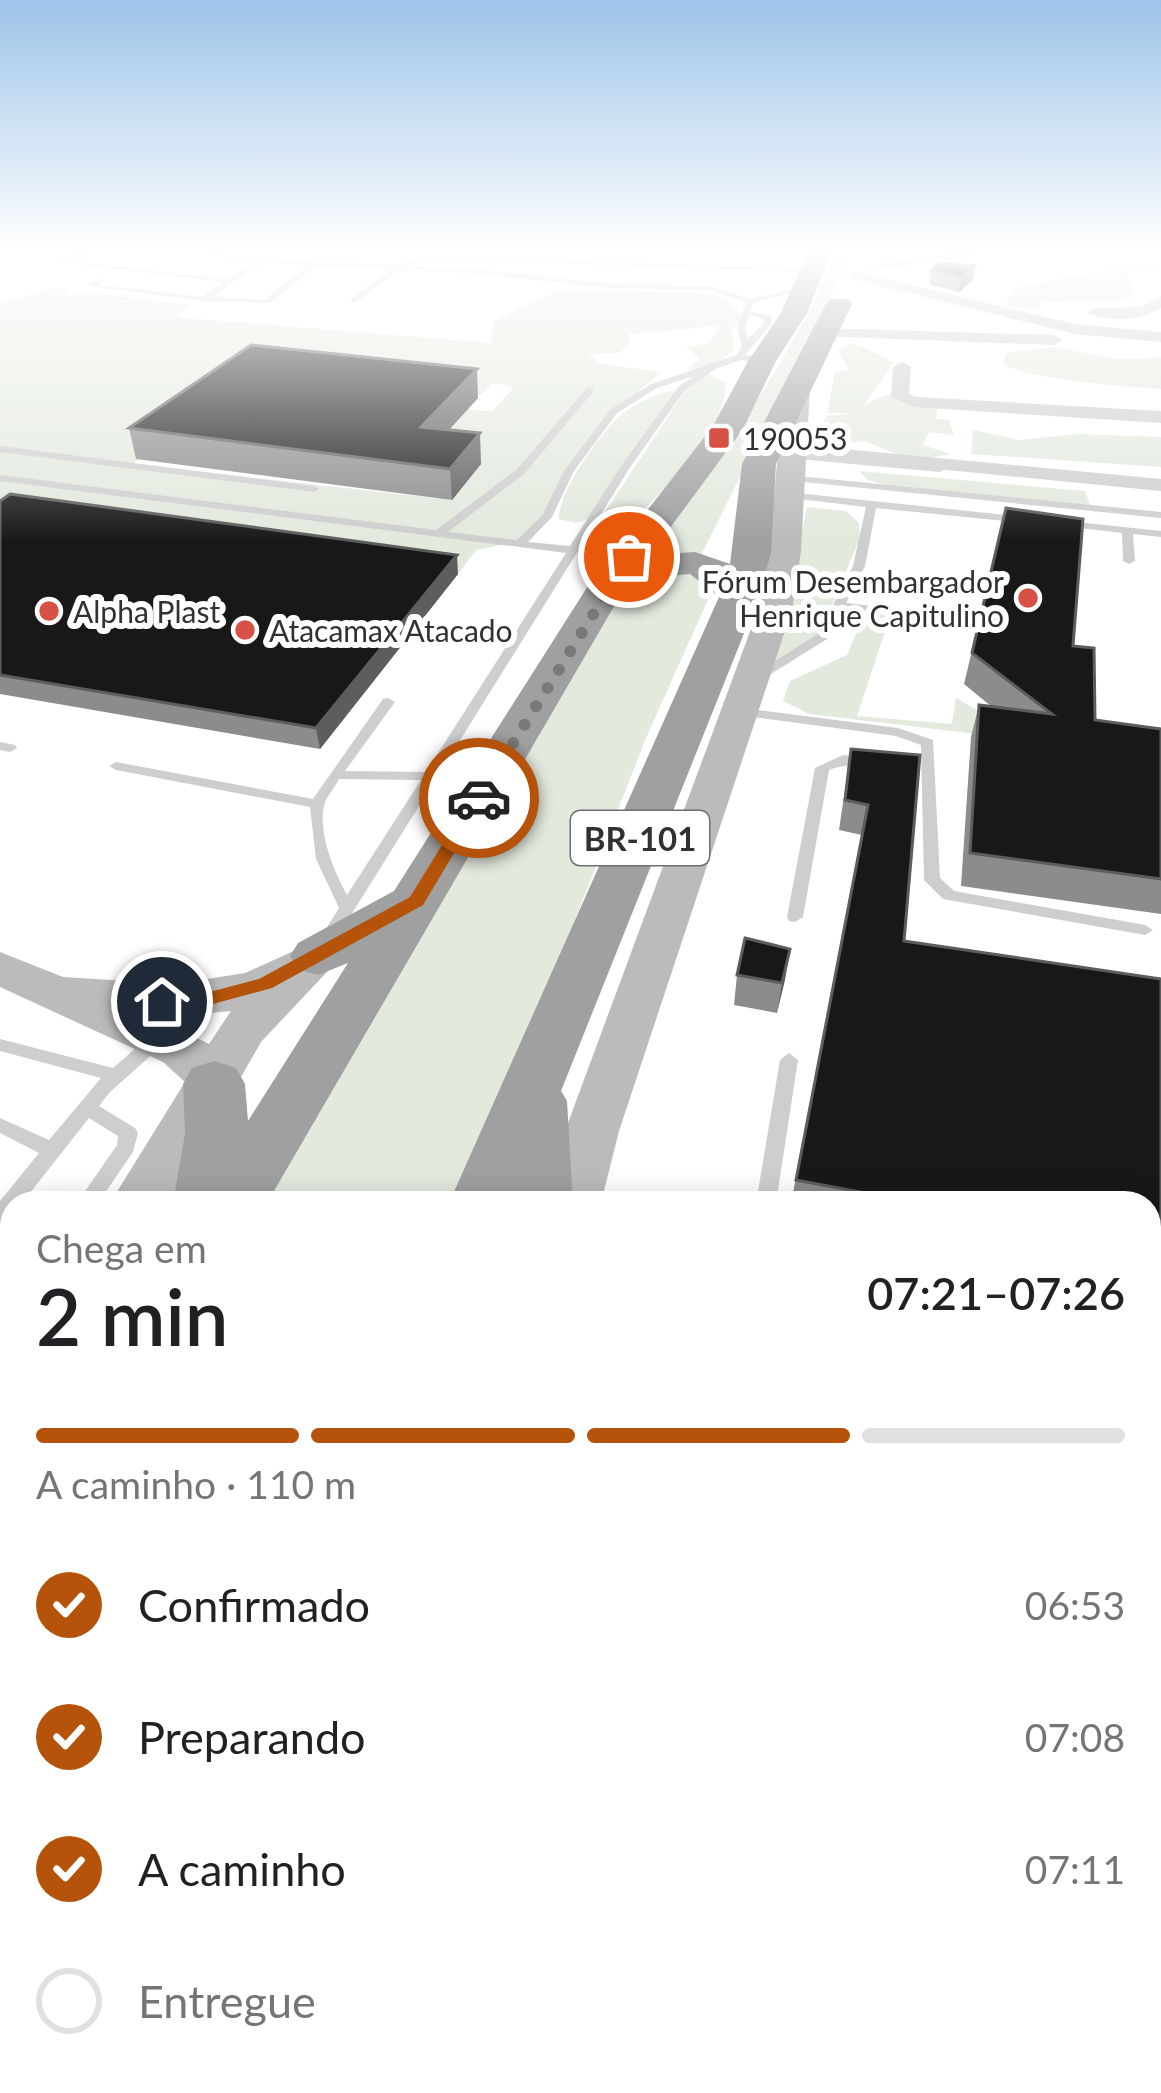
<!DOCTYPE html>
<html lang="pt">
<head>
<meta charset="utf-8">
<style>
  :root { --surface:#fff; --page:#f6f6f6; --text:#202124; --muted:#757577; --line:#e0e0e0; --accent:#b45309 }
  body { margin:0; font-family:Lato,sans-serif; background:var(--page); color:var(--text); height:100vh; display:flex; flex-direction:column; font-size:45px; white-space:nowrap }
  * { box-sizing:border-box; margin:0 }
  p { font-size:39px; color:var(--muted) }
  .icon { flex:none; width:66px; height:66px; fill:none; stroke:currentColor; stroke-width:2; stroke-linecap:round; stroke-linejoin:round }
  .map { position:relative; flex:1; overflow:hidden }
  .panel { position:absolute; left:0px; top:1191px; width:1161px; height:903px; display:flex; flex-direction:column; background:var(--surface); border-radius:36px 36px 0 0; box-shadow:0 6px 30px #0003 }
  .panel>* { flex:none }
  .pin { position:absolute; display:grid; place-items:center; width:102px; height:102px; color:#fff; margin:-51px; border:6px solid #fff; border-radius:50%; box-shadow:0 3px 12px #0007 }
  .courier { position:absolute; display:grid; place-items:center; width:120px; height:120px; margin:-60px; border:9px solid #b45309; border-radius:50%; background:#fff; color:#222; box-shadow:0 3px 15px #0007 }
  .summary em { font-style:normal; font-weight:600 }
  .summary div { display:flex; flex-direction:column-reverse }
  .summary { display:flex; align-items:center; justify-content:space-between; height:204px; padding:0 36px }
  h1 { font-size:78px; font-weight:600; line-height:90px }
  .bar { display:grid; grid-template-columns:repeat(4,1fr); gap:18px 12px; align-content:center; height:144px; padding:0 36px }
  .bar i { height:15px; border-radius:9px; background:var(--line) }
  .bar .active { background:var(--accent) }
  .bar p { grid-column:span 4 }
  ol { padding:0 36px; list-style:none }
  li { display:flex; align-items:center; gap:36px; height:132px }
  li p { margin-inline-start:auto }
  li .icon { padding:12px; border-radius:50%; background:var(--accent); color:#fff; stroke-width:4 }
  li:last-child { color:var(--muted) }
  li i { width:66px; height:66px; border:6px solid var(--line); border-radius:50% }
  .map>svg:first-child { display:block }
  .green { fill:#e2e9dd; fill-rule:evenodd }
  .lines { fill:none; stroke-linecap:round; stroke-linejoin:round }
  .service { fill:#cecece; fill-rule:evenodd }
  .minor { fill:#cecece; fill-rule:evenodd }
  .secondary { fill:#bbb; fill-rule:evenodd }
  .trunk { fill:#a0a0a0; fill-rule:evenodd }
  .wall { fill:#8c8c8c }
  .shaded-wall { fill:#5d5d5d }
  .building { fill:#181818; stroke:#5d5d5d; stroke-width:3 }
  .route { fill:#b45309 }
  .done { stroke:#797979; stroke-width:12; stroke-dasharray:0 21.6 }
  .poi-dot { fill:#d75144; stroke:#fff; stroke-width:4.5 }
  .labels { text-anchor:middle; dominant-baseline:central; stroke-width:12; stroke-linejoin:round; paint-order:stroke }
  .far-poi-label { font-size:30px; fill:#313131; stroke:#fff; text-anchor:start }
  .shield { fill:#fff; stroke:#6f6f6f; stroke-width:3 }
  .shield-label { font-size:33px; font-weight:bold; fill:#313131 }
</style>
</head>
<body>
<div class="map">
<svg width="1161" height="2093" viewBox="0 0 1161 2093">
  <rect width="100%" height="100%" fill="#fff"/>
  <path class="green" d="M834,249h15l-1,12 -147,294 -39,-4 -22,5c61,-69 101,-126 147,-205 18,-32 39,-66 47,-102z
    M1147,262l14,5 -34,6 7,23 -20,5 -73,1 -1,7 -32,-1 -2,-6 9,-14z
    M54,288l18,1 -9,9 22,-6 105,13 -16,12 317,26 3,-22 64,-31 146,3 21,6 16,16 -9,18 2,17 -29,22 20,11c3,19 -12,36 -12,56l-81,83 -41,11 108,-163 -12,-1 13,-11 -14,-11 24,-4 8,-17 -89,8v11l-10,8 -31,1 13,10 60,8 -45,39 -70,100 -30,31 -40,8 -18,24 -458,-64v-207zM256,373l225,22 12,-12 21,4 -22,25 -24,-3 -45,49 57,6 -28,36 -320,-36z
    M853,343l41,19 -30,44c33,-20 37,-11 73,2l-1,11 13,1 5,15 -25,-3 -6,13 28,9 -28,5 -27,-5 -31,-13 -53,5 14,-30 30,-3h-29l8,-41 14,-2 -10,-16 3,-7z
    M1053,347l64,12 44,-1v31c-29,-2 -141,-10 -158,-26l4,-10z
    M680,389l-37,47 -52,82 -15,5 -17,-4c-2,-26 45,-92 66,-107 17,-13 35,-19 55,-23z
    M973,430l46,10 60,-6 82,3v30l-190,-13z
    M859,471l226,20 7,19 -205,-24 -19,-6z
    M807,507l39,4 13,12 1,15 -42,100 -44,24z
    M688,572l27,12 -69,154 -125,320 -70,145h-189l366,-623z
    M865,613l25,3 -33,100 95,8 4,-26 38,22 101,28 -286,-34 -26,-13 7,-20 57,-26z
    M12,1621v461h60l-4,11h-68v-451z"/>
  <g class="lines">
    <path class="service" d="M98,249h95l66,10 138,6 30,-10 393,15 -4,2 -388,-13 -19,7 62,3 142,15 97,2 40,13 56,-13 4,2 -57,15 -3,8 21,5 1,7 -27,32 20,4v4l-24,-3 -26,9 -30,21 -54,76 -298,478 -6,1 -8,-5 20,-32 -23,-49 -6,-52 -194,-37 -7,-4 7,-4 197,37 70,-100 5,-1 7,4 -50,69 81,1 140,-219 -566,-72v-6l436,55 80,-60 71,-82h6v4l-69,82 -76,58 69,8 26,-26 21,-43 47,-62 40,-25 86,-29 5,-9 -5,-19 9,-25 -37,-12 -96,-2 -142,-15 -71,-3 -47,34 -3,-4 41,-31 -76,-3 -44,37 -67,-2 -116,-15 12,-8 4,2 -5,5 104,12 20,-15 -165,-20 16,-8zM157,251l60,5 36,6 -24,17 -159,-18 29,-8zM261,263l46,2 -41,34 -54,-2zM749,315l15,4v4l-16,16 -3,-12zM694,376l-15,10 -58,80 -51,80 -42,-4 24,-25 22,-46 43,-58 40,-25zM339,779l82,1 -74,115c-13,-24 -29,-61 -23,-89 2,-9 11,-19 15,-27z
      M0,446l314,40 5,3 -5,3 -314,-40z
      M790,453l150,13 5,3 -5,3 -153,-14v-4z
      M788,475l373,37v6l-377,-38v-4z
      M787,492l238,25 5,3 -5,3 -149,-15 -11,58 -19,37 99,11 4,1v6l-107,-11 -15,29 -74,46 -5,-1v-6l70,-44 35,-68 13,-59 -83,-10v-4z
      M1058,520l103,11v6l-28,-3 2,27 -6,3 -6,-3 -1,-28 -68,-8 -1,-2z
      M742,708l156,20 35,12 7,138 14,13 191,34 8,5 -8,5 -202,-36 -19,-19 -3,-135 -25,-9 -159,-21 -2,-3z
      M0,742l15,3 2,3 -7,4 -10,-2z
      M843,755l27,3 7,4c-10,7 -30,0 -48,8l-26,147 -8,5 -6,-1 -2,-4 28,-149z
      M159,1032l9,6 -3,5 -55,49 -11,14 36,22 3,5 -5,19 -35,51h-21l40,-58 1,-9 -29,-18 -67,85h-10v13l-12,8v-23l39,-48 -39,-20v-15l49,22 52,-62 -101,-27v-12l113,29 40,-35z
      M789,1053l9,7 -22,143h-20l24,-143z
      M12,1303c0,15 4,31 -12,37 0,-15 0,-32 12,-37z
      M1149,1312l12,3v20l-12,-3z
      M1149,1529l12,7v32l-12,-8z
      M976,2082h36l-4,11h-36z"/>
    <path class="minor" d="M978,249h43l-149,21 -7,-4z
      M853,271l222,53 86,8v10l-86,-8 -227,-56z
      M1161,296v12c-18,13 -55,14 -74,5l8,-5 46,-1z
      M824,328l230,7 8,5 -8,5 -236,-9v-6z
      M902,362l9,5 -2,27 7,3 245,14v12l-248,-16 -22,-10 2,-30z
      M791,444l370,35v12l-377,-37 -3,-4z"/>
    <path class="secondary" d="M797,379l13,8 -9,164 -9,59 -173,521 -18,72h-58l22,-72 193,-521 11,-59 15,-164z
      M318,940l17,5 7,11 -81,86 -92,161h-59l75,-121 -22,-20 -163,-75v-35l63,25 113,7 69,-11zM231,1011l-22,33 -52,-26z
      M12,1376v75l-12,5v-75z
      M1149,1442l12,1v66l-12,-3z
      M157,2082h92l-4,11h-92z
      M1039,2082h97l4,11h-96z"/>
    <path class="trunk" d="M809,249h24l-26,64 -31,48 -33,68 -93,126 45,-3 35,12 12,-100 84,-160 4,-5h18l4,5 -76,160 -5,89 -12,43 -198,495 6,10 6,102h-124l270,-606 -29,-23 -34,3 -36,19 -353,607h-94l12,-69 -2,-50 9,-16 22,-7 22,7 9,16 3,37 100,-158 -30,12 -20,-6 -8,-13 8,-13 96,-52 192,-302 127,-163 35,-65 33,-48z
      M12,1521v99l-12,5v-99z
      M52,2082h109l-5,11h-108z"/>
  </g>
  <path class="wall" d="M975,266l-2,14 -14,12 -30,-8 2,-13z
    M478,398l-29,32 32,34 -29,36 -316,-41 -7,-31z
    M0,501l458,73 -138,175 -320,-55z
    M1006,508l67,138 22,74 66,9v185l-200,-28 10,-149 8,-32 13,2 -28,-23z
    M851,749l69,6 -16,186 257,38v301l-12,-2v-75h-358l71,-368 -23,-5z
    M790,949l-13,64 -43,-8 3,-30z
    M1161,1626v374l-12,-16v-350z
    M574,2082h211l-3,11h-192z"/>
  <path class="shaded-wall" d="M975,266l-2,14 -14,12 2,-14z
    M477,369l1,29 -55,60 -2,-31z
    M480,433l1,31 -29,36 -2,-31z
    M457,555l1,19 -138,175 -4,-21z
    M790,949l-5,31 -8,33 5,-30z"/>
  <path class="building" d="M937,263l38,3 -14,12 -30,-7z
    M251,345l226,24 -56,58 59,6 -30,36 -321,-41z
    M10,494l447,61 -141,173 -316,-53v-174z
    M1006,508l77,11 -10,127 21,2 1,72 66,9v150l-191,-26 9,-148 73,9 -80,-61z
    M851,749l69,6 -16,186 257,38v269l-12,-2v-43h-231l-122,-23 72,-375 -23,-5z
    M745,938l45,11 -8,34 -45,-8z
    M1161,1626v324l-12,-16v-300z
    M588,2082h197l-3,11h-178z"/>
  <linearGradient id="sky" x2="0" y2="1"><stop stop-color="#9ec4e9"/><stop offset="0.46" stop-color="#fff"/><stop offset="1" stop-color="#fff" stop-opacity="0"/></linearGradient>
  <rect width="1161" height="542" fill="url(#sky)"/>
  <path class="route" d="M479,793l8,5 -64,107 -151,83 -70,19 -46,-1v-9l46,-3 57,-15 151,-82 61,-99z"/>
  <g class="lines">
    <path class="done" d="M479,798l150,-241"/>
  </g>
  <g class="poi-dot">
    <rect x="707" y="426" width="24" height="24" rx="6"/>
    <circle cx="1028" cy="598" r="12"/>
    <circle cx="49" cy="611" r="12"/>
    <circle cx="245" cy="630" r="12"/>
  </g>
  <g class="labels">
    <g class="far-poi-label">
      <text x="743" y="438">190053</text>
      <text x="1004" y="581" text-anchor="end">Fórum Desembargador<tspan x="1004" dy="34">Henrique Capitulino</tspan></text>
      <text x="73" y="611">Alpha Plast</text>
      <text x="269" y="630">Atacamax Atacado</text>
    </g>
    <rect class="shield" x="571" y="811" width="138" height="54" rx="9"/>
    <g class="shield-label">
      <text x="640" y="838">BR-101</text>
    </g>
  </g>
</svg>
<div class="pin" style="left:629px;top:557px;background:#ea580c"><svg class="icon" aria-label="bag" viewBox="0 0 24 24"><path d="M5 8h14l-1 12H6zM9 8a3 3 0 0 1 6 0"/></svg></div>
<div class="pin" style="left:162px;top:1002px;background:#1f2937"><svg class="icon" aria-label="home" viewBox="0 0 24 24"><path d="M3 11l9-7 9 7M6 9v11h12V9"/></svg></div>
<div class="courier" style="left:479px;top:798px"><svg class="icon" aria-label="car" viewBox="0 0 24 24"><path d="M5 17H2v-5l4-1 3-4h7l3 4 3 1v5h-3M9 17h6M6 11h13"/><circle cx="7" cy="17" r="2"/><circle cx="17" cy="17" r="2"/></svg></div>
<section class="panel">
<div class="summary"><div><h1>2 min</h1><p>Chega em</p></div><em>07:21–07:26</em></div>
<div class="bar"><i class="active"></i><i class="active"></i><i class="active"></i><i></i><p>A caminho · 110 m</p></div>
<ol>
<li><svg class="icon" aria-label="check" viewBox="0 0 24 24"><path d="M5 12l5 5 9-10"/></svg>Confirmado<p>06:53</p></li>
<li><svg class="icon" aria-label="check" viewBox="0 0 24 24"><path d="M5 12l5 5 9-10"/></svg>Preparando<p>07:08</p></li>
<li><svg class="icon" aria-label="check" viewBox="0 0 24 24"><path d="M5 12l5 5 9-10"/></svg>A caminho<p>07:11</p></li>
<li><i></i>Entregue</li>
</ol>
</section>
</div>
</body>
</html>
